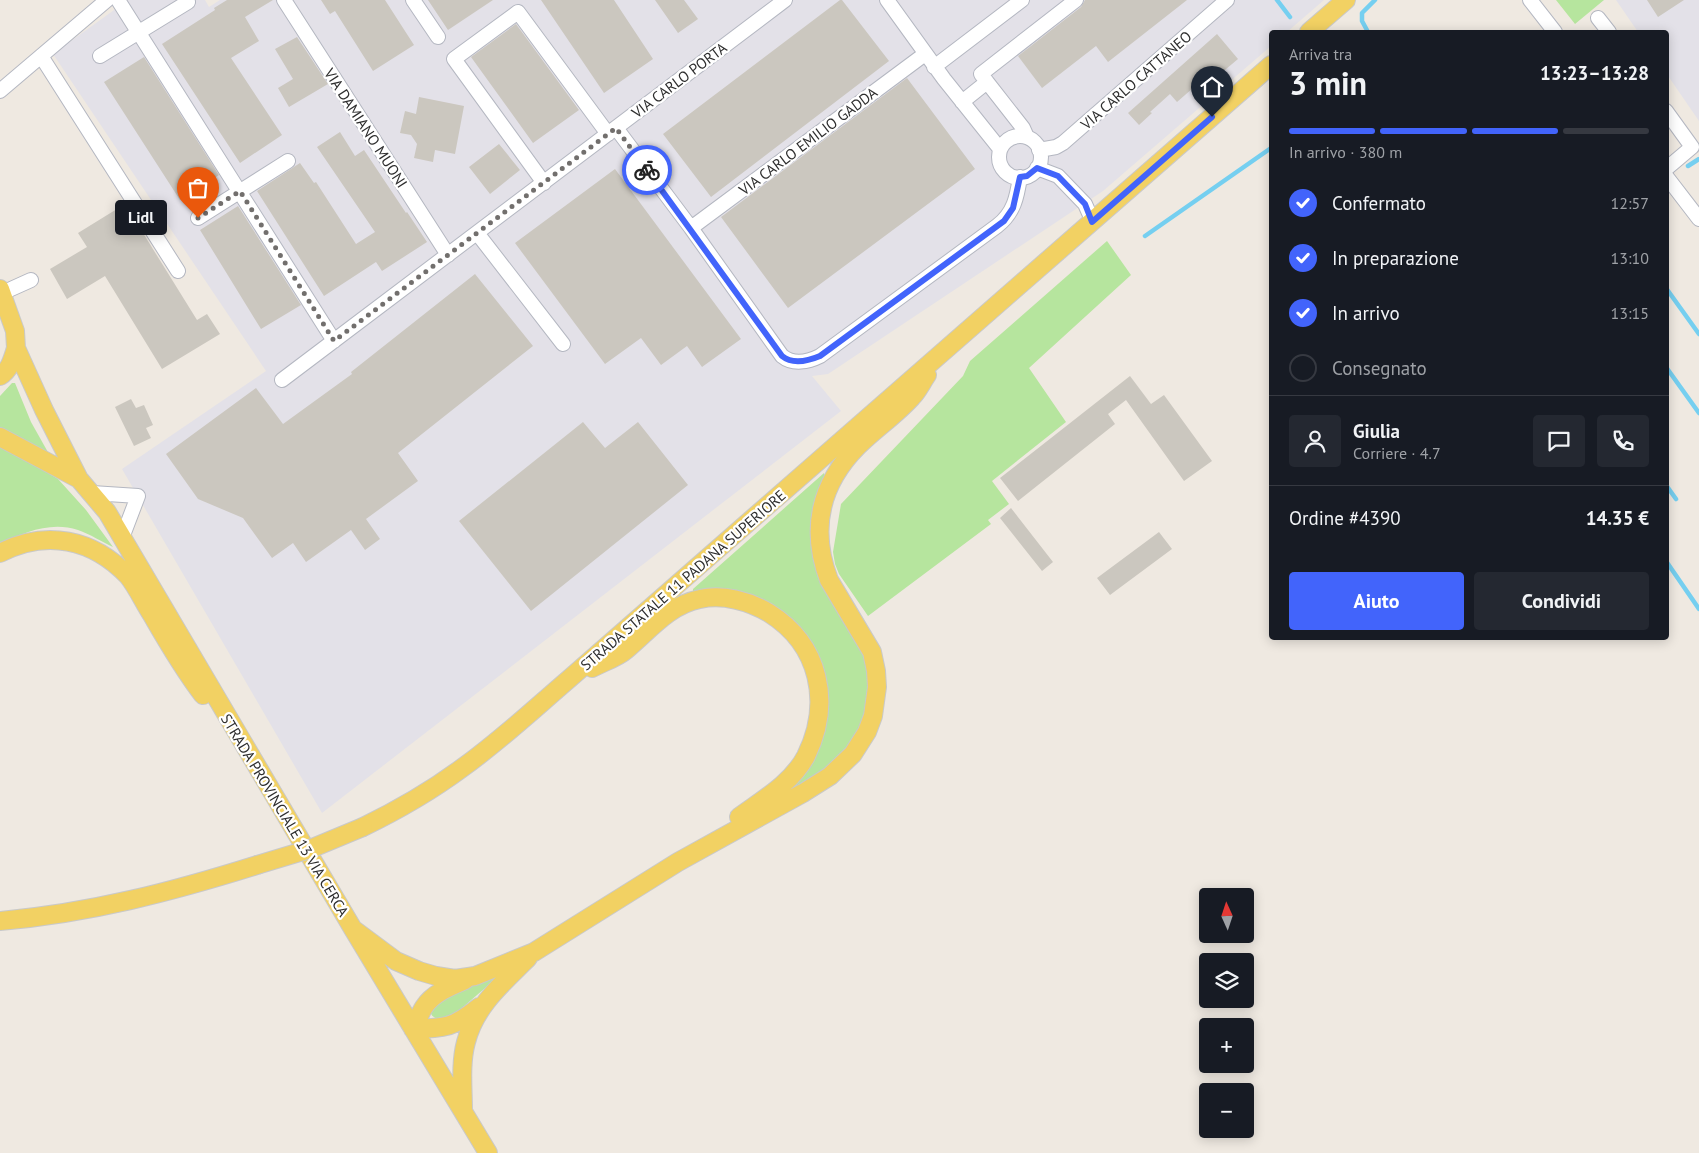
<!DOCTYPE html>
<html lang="it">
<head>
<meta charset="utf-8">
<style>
  :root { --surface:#171b24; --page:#242831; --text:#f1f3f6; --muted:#9ea1a6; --line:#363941; --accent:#4264fb }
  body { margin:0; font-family:"PT Sans",sans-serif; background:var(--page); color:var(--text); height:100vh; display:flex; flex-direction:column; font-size:19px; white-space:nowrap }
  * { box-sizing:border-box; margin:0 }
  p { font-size:16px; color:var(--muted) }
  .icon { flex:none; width:28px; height:28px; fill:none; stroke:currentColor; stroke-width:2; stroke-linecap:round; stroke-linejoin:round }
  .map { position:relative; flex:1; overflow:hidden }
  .sheet { position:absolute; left:1269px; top:30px; width:400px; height:610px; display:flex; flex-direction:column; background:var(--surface); border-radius:5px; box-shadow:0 2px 12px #0003 }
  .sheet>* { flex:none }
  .needle { width:32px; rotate:357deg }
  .buttons { position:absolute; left:1199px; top:888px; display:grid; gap:10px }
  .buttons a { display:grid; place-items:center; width:55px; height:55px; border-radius:5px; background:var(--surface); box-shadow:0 2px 12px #0003; font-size:25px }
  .pin { position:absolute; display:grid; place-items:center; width:42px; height:42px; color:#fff; margin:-51px -21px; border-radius:50% 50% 50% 0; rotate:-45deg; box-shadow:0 0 5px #0007 }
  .pin .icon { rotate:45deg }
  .courier { position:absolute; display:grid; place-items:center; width:50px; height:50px; margin:-25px; border:4px solid #4264fb; border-radius:50%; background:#fff; color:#222; box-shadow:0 1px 6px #0007 }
  .bubble { position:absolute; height:35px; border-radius:5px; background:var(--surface); box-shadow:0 2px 12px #0003; font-size:16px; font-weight:700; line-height:35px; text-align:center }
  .head em { font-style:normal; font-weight:700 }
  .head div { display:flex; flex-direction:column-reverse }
  .head { display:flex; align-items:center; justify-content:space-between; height:85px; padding:0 20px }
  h1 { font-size:32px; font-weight:700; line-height:38px }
  .bar { display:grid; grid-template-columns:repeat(4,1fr); gap:8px 5px; align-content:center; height:60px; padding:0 20px }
  .bar i { height:6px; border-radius:4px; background:var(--line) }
  .bar .on { background:var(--accent) }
  .bar p { grid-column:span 4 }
  .line { display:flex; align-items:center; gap:12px; padding:0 20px; border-top:1px solid var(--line) }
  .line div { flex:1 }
  .round { display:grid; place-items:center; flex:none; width:52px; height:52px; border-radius:5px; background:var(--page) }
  ol { padding:0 20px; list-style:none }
  li { display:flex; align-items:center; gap:15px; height:55px }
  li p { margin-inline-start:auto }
  li .icon { padding:5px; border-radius:50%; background:var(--accent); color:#fff; stroke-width:4 }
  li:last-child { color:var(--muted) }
  li i { width:28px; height:28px; border:2px solid var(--line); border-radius:50% }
  .primary-button { display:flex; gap:10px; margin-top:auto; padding:10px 20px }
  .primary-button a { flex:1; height:58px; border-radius:5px; background:var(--accent); color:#fff; font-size:20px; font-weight:700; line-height:58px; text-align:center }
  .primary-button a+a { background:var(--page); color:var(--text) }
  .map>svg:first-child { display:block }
  .industrial { fill:#e3e1e8 }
  .green { fill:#b6e59e }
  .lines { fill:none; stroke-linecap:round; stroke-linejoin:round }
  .stream { stroke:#75cff0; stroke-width:4.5 }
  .building { fill:#cbc7bf }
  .minor-casing { stroke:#b4b7c1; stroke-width:16 }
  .major-casing { stroke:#c9c9c9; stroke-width:20 }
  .minor { stroke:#fff; stroke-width:14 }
  .major { stroke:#f2d163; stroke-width:18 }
  .major-bridge-casing { stroke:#c9c9c9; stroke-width:20; stroke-linecap:butt }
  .major-bridge { stroke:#f2d163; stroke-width:18 }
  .done { stroke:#726f6d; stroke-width:5; stroke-dasharray:0 9 }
  .route { stroke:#4264fb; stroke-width:6 }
  .labels { text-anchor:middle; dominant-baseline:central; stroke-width:4.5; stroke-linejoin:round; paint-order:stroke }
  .street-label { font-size:15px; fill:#2e2e2e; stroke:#fff }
</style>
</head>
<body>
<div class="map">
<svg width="1699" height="1153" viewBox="0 0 1699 1153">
  <rect width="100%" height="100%" fill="#efe9e1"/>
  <path class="industrial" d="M128,0h77l4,7 11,-7h1104l-37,32h-16v14l-168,145 -275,183 -16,2 29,35 -519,402 -200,-344 144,-98 -213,-317z
    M1616,0h83v121l-33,-48v-41h-28z"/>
  <path class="green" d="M1556,0h48l-29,24z
    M1107,241l24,34 -102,93 37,54 -74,59 17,23 -21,16 3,4 -123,92 -29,-42 -4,-10 -2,-12 8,-48 122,-128 7,-15z
    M12,383h3l16,39 18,32 -49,-27v-31z
    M0,444l58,35 28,31 27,37c-11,-5 -23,-13 -35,-17 -27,-9 -53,2 -78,14z
    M824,473l1,5 -12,38 -2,19 4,26 54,102 3,23 -11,44 -14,20 -23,20 -28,19 -6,-2c8,-12 27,-35 31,-48 15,-44 4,-89 -31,-121 -9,-8 -21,-16 -33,-19 -20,-4 -43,-4 -64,-7v-3z
    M506,970l-51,44c-9,4 -22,9 -25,-3l6,-9z"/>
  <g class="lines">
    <path class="stream" d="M1277,0l13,17
      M1368,32l-6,-11v-8l13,-13
      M1688,166l11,-7
      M1145,236l126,-88
      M1666,288l33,46
      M1666,367l33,46
      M1666,485l10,14
      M1666,561l33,48"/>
  </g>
  <path class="building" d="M227,0h46l-28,17 14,24 -28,17 51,77 -42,28 -78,-119 53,-34 -1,-2z
    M321,0h64l29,45 -41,26 -38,-60 -5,3z
    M428,0h65l-45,30z
    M541,0h73l39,59 -49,34z
    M655,0h29l14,19 -20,14z
    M840,0h2l47,61 -178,136 -48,-63z
    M1085,0h102l-79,62 -12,-16 -54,42 -24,-32 63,-49z
    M1647,0h37l-26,17z
    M516,24l63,86 -46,33 -62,-86z
    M1217,34l21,25 -25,21 -4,-6 -32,28 -7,-8 -20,18 2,1 -13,12 -11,-12z
    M297,37l31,47 -39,23 -11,-19 15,-9 -18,-30z
    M144,57l75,118 -39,25 -76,-118z
    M907,78l68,91 -187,139 -67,-91z
    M419,97l45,9 -9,48 -20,-4 -2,12 -19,-4 3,-14 -6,-9 -11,-2 5,-22 11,3z
    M340,132l15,24 9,-6 42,63 1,-1 20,30 -45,29 -6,-9 -52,34 -67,-105 43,-28 14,20 2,-1 40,62 19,-12 -58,-85z
    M499,144l21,26 -30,24 -21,-27z
    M615,169l126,170 -39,28 -15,-21 -26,19 -20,-27 -36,26 -90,-121z
    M125,204l72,116 10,-6 13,20 -58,35 -57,-93 -38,23 -17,-30 37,-22 -9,-14z
    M238,206l63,99 -40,24 -61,-99z
    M475,274l58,72 -135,107 20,28 -52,38 14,20 -15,11 -14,-20 -45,32 -13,-19 -21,15 -29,-40 -45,-19 -32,-45 90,-66 27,36 69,-50 -1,-2z
    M1130,376l21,28 13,-9 48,66 -28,20 -58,-81 -18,14 7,10 -97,77 -18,-23z
    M131,399l5,9 8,-3 9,20 -7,3 5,10 -17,8 -19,-39z
    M583,422l22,26 33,-26 50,63 -157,126 -72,-90z
    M1011,508l42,54 -11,9 -42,-53z
    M1159,532l13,17 -62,46 -13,-17z"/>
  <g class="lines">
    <g class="minor-casing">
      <path id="minor" d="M118,0l216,341
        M284,0l164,255
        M413,0l25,37
        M887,0l57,79 56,70
        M1530,0l25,32
        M1598,18l11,14
        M41,56l137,215
        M100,56l88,-54
        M934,67l88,-67
        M987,82l36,46 4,9
        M0,91l107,-91
        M962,102l25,-20 -6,-8 95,-74
        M1666,111l26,36 -26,22
        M616,128l75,100 91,128c11,9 26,6 38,0l177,-130c17,-13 20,-29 23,-49
        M999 157a21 21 0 1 1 42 0a21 21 0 1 1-42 0Z
        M1039,150l17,-3 7,-4 164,-143
        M1037,168l21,8 27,28 8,18
        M1666,176l33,43
        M544,183l-90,-124 64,-47 90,122
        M198,218l90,-57
        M691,228l234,-174
        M477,233l86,111
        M2,293l29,-13
        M282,380l503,-380
        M92,493l46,3 -16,42"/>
    </g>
    <g class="major-casing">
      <path id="major" d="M1309,32l37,-32
        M0,289l15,42 1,17 28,62 35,69 28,33 246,417 135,224
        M0,376c10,-6 13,-18 16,-28
        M0,437l79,42
        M0,553c46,-24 93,-14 128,23 9,11 16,27 24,39 16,28 32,55 51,80
        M592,668c11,-6 25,-10 34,-18 23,-19 43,-45 74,-51 23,-5 49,2 69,14 51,32 63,90 37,143 -14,27 -44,44 -67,61
        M363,827c35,-17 68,-36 99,-59 38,-27 72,-59 107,-89l702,-614
        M0,921c90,-8 171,-29 257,-56
        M353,929l43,32 23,10 17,5 19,3 20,-3 59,-24 144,-90 125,-69 27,-17 23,-22 14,-22 6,-16 4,-29 -1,-16 -4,-19 -43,-72c-19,-50 -9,-96 29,-134 17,-17 38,-31 54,-49 6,-6 10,-15 15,-22
        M413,1029c33,-1 40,-1 66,-22
        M413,1029c4,-7 7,-16 11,-22 9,-14 27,-21 41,-27
        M463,1111c0,-22 -3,-47 3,-69 9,-36 37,-59 62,-84"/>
    </g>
    <use href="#minor" class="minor"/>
    <use href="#major" class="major"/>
    <g class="major-bridge-casing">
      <path id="major-bridge" d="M257,865l53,-16 53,-22"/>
    </g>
    <use href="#major-bridge" class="major-bridge"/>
  </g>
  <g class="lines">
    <path class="done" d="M198,218l42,-27 94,150 282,-213 31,42"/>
    <path class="route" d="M647,170l135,186c11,9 26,5 38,0l184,-135 9,-13 7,-31 7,-1 10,-8 21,8 27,28 7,18 120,-105"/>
  </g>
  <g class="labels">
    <g class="street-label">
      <text transform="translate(679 80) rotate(-37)">VIA CARLO PORTA</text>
      <text transform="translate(1136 80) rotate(-41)">VIA CARLO CATTANEO</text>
      <text transform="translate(366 128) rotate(57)">VIA DAMIANO MUONI</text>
      <text transform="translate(808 141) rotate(-37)">VIA CARLO EMILIO GADDA</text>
      <text transform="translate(683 580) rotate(-41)">STRADA STATALE 11 PADANA SUPERIORE</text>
      <text transform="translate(285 815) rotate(59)">STRADA PROVINCIALE 13 VIA CERCA</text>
    </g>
  </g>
</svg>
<div class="buttons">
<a><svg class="needle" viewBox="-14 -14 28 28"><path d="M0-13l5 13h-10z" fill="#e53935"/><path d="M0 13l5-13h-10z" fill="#9ea1a6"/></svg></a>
<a><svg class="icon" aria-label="layers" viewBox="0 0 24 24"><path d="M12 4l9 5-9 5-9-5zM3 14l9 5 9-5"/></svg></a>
<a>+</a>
<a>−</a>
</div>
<div class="pin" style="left:198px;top:218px;background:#ea580c"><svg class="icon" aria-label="bag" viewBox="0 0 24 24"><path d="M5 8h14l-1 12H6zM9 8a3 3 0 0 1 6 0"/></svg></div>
<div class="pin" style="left:1212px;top:117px;background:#1f2937"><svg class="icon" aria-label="home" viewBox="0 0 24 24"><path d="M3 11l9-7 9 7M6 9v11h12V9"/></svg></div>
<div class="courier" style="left:647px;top:170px"><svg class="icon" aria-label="bike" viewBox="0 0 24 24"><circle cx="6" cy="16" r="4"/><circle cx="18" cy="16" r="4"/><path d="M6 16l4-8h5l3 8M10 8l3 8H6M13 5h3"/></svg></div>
<div class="bubble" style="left:115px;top:200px;width:52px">Lidl</div>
<section class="sheet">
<div class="head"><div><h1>3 min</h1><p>Arriva tra</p></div><em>13:23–13:28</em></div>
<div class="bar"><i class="on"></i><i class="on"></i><i class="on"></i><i></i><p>In arrivo · 380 m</p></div>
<ol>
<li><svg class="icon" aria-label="check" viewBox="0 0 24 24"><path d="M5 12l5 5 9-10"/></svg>Confermato<p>12:57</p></li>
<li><svg class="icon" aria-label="check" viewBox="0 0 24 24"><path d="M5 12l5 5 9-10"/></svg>In preparazione<p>13:10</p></li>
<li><svg class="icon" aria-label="check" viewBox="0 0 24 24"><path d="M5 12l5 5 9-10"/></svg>In arrivo<p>13:15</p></li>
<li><i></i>Consegnato</li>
</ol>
<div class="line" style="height:90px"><a class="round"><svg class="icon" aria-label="person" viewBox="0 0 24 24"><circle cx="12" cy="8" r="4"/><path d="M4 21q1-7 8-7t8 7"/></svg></a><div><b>Giulia</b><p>Corriere · 4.7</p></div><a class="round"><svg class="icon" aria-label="chat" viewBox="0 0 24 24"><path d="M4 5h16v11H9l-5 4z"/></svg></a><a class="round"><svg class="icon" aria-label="phone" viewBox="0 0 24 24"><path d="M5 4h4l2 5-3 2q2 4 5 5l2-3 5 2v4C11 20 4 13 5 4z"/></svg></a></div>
<div class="line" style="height:65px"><div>Ordine #4390</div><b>14.35 €</b></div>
<div class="primary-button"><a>Aiuto</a><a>Condividi</a></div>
</section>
</div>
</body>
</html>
